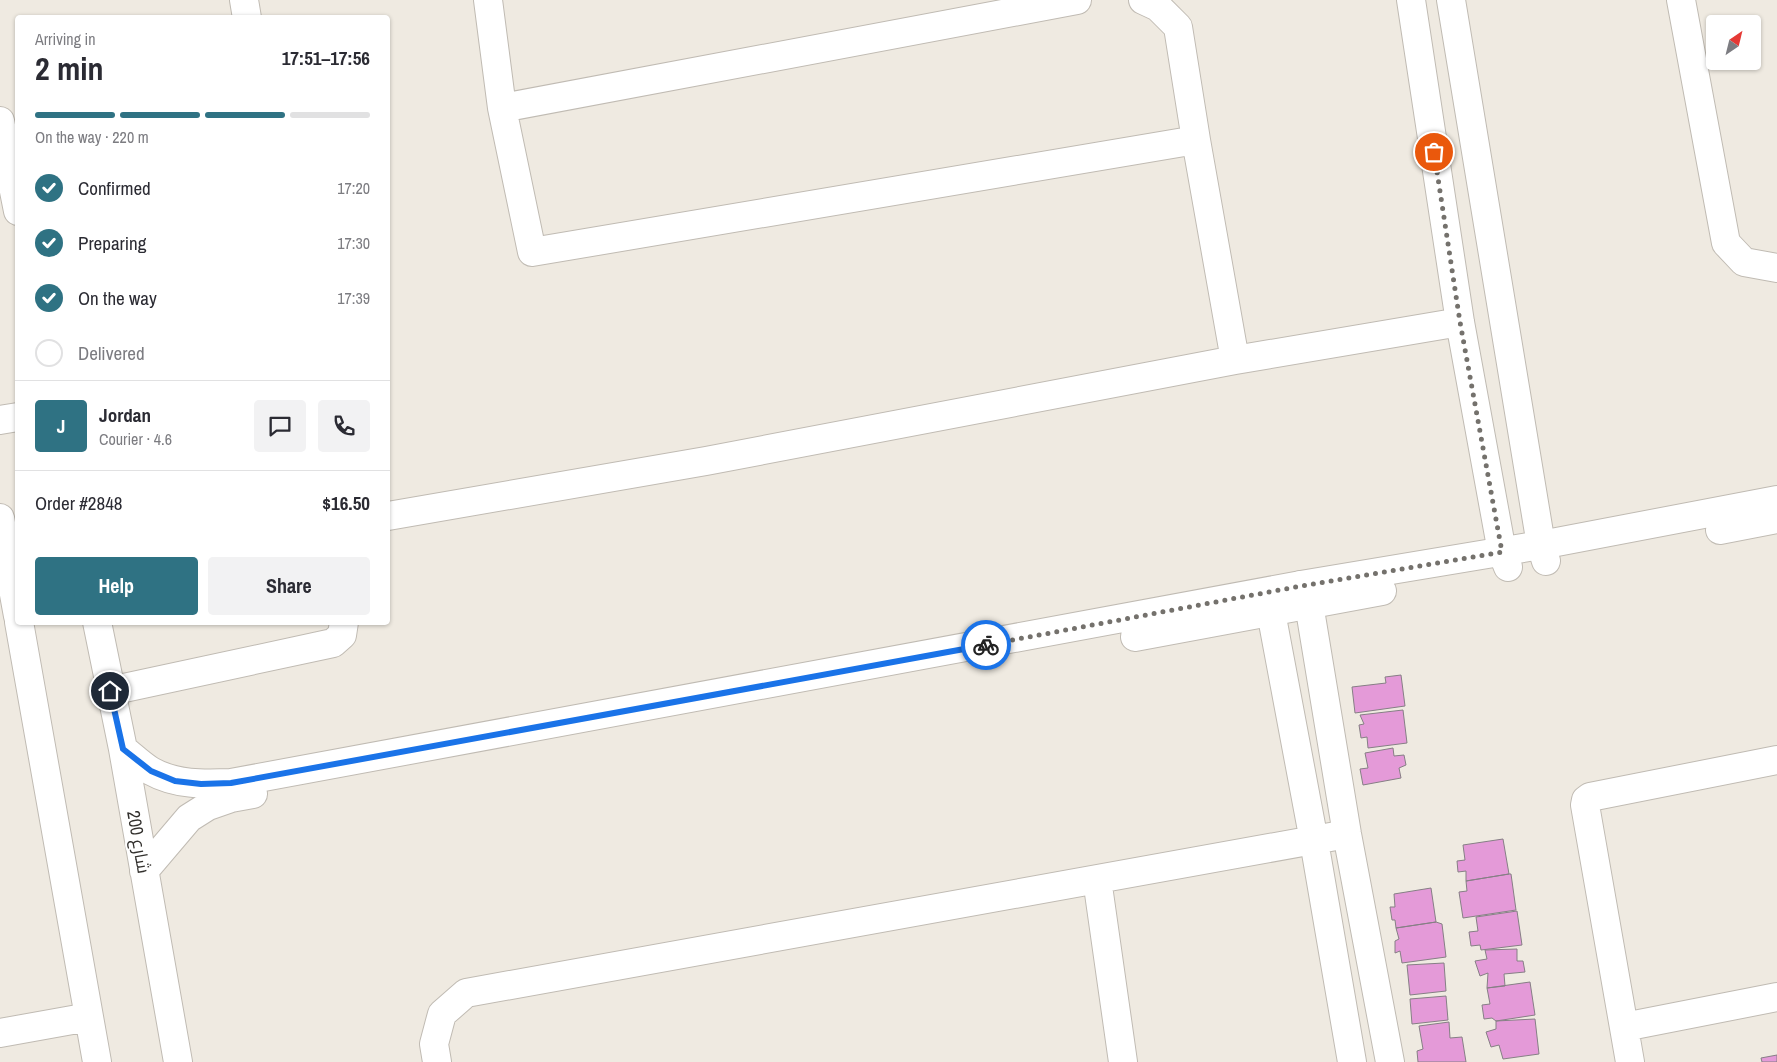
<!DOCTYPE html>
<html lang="en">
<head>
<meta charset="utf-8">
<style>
  :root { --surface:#fff; --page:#f2f2f3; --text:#2b2b33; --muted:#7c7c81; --line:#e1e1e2; --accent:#2f7283 }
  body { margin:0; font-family:"Archivo Narrow",Cairo,sans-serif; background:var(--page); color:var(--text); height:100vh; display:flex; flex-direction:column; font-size:19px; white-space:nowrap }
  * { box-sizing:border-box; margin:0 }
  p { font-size:16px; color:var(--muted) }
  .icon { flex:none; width:28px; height:28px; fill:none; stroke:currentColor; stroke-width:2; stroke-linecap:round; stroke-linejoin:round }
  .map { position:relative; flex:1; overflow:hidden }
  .side { position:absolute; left:15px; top:15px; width:375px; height:610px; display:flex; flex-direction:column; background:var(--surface); border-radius:5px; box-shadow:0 1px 4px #0004 }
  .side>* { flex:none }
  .needle { width:32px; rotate:35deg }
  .buttons { position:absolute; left:1706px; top:15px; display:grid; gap:10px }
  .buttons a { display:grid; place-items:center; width:55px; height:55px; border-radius:5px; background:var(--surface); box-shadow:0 1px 4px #0004; font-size:25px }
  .pin { position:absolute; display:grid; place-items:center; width:42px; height:42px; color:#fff; margin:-21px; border:2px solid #fff; border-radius:50%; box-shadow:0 1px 5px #0007 }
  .courier { position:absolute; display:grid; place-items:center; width:50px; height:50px; margin:-25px; border:4px solid #1a73e8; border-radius:50%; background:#fff; color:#222; box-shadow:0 1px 6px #0007 }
  .summary em { font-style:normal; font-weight:700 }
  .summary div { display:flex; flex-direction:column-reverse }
  .summary { display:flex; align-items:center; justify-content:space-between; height:85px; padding:0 20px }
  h1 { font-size:32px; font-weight:700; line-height:38px }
  .bar { display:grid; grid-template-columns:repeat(4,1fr); gap:8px 5px; align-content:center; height:60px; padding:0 20px }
  .bar i { height:6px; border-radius:4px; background:var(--line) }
  .bar .active { background:var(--accent) }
  .bar p { grid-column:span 4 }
  .line { display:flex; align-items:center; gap:12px; padding:0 20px; border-top:1px solid var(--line) }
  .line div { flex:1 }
  .round { display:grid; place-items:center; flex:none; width:52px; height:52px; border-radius:5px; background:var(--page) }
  ol { padding:0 20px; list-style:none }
  li { display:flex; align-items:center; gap:15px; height:55px }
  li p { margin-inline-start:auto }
  li .icon { padding:5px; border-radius:50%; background:var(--accent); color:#fff; stroke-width:4 }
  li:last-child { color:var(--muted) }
  li i { width:28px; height:28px; border:2px solid var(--line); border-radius:50% }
  .primary-button { display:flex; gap:10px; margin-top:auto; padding:10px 20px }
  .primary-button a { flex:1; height:58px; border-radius:5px; background:var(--accent); color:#fff; font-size:20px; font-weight:700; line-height:58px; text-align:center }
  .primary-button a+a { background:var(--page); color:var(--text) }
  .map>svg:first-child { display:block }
  .building { fill:#e49ad8; stroke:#867f85 }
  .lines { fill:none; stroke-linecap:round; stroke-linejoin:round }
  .minor-casing { stroke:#c0bbb3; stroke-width:30 }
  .tertiary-casing { stroke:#c0bbb3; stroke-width:30 }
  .minor { stroke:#fff; stroke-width:28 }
  .tertiary { stroke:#fff; stroke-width:28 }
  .done { stroke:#74716c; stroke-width:5; stroke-dasharray:0 9 }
  .route { stroke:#1a73e8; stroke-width:6 }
  .labels { text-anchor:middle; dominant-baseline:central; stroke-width:4; stroke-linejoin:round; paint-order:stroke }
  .street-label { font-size:18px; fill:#32302d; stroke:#fff }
</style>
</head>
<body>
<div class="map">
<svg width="1777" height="1062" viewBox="0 0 1777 1062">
  <rect width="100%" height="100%" fill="#efeae1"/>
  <path class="building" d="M1401,675l4,31 -50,7 -3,-26 34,-4 -1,-6z
    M1403,710l4,33 -39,5 -1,-11 -6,1 -2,-13 5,-1 -4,-9z
    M1393,748l1,8 10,-1 2,10 -7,3 2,10 -38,7 -3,-16 8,-1 -3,-15z
    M1503,839l6,35 -43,7v-10l-8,1 -1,-11 8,-1 -2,-15z
    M1509,874h2l5,36 -53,8 -4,-26 8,-1 -1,-10z
    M1431,888l5,34 -40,6 -1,-8h-3l-2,-13h5l-1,-13z
    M1517,911l5,34 -41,5 -1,-5 -9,1 -2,-14 9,-1 -2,-14z
    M1436,922l6,2 4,33 -44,6 -2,-12 -5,2v-12l4,-2 -3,-11z
    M1517,949v12h6l2,11 -21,2 1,12 -18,2 1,-15 -8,3 -5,-15 12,-2 -2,-9z
    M1444,963l2,28 -36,4 -3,-30z
    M1530,982l5,33 -39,6 -4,-3 -8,1 -2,-14 8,-1 -3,-16z
    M1446,996l2,24 -36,4 -2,-25z
    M1535,1019l4,35 -36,5 -4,-14 -8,2 -5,-15 10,-3v-8z
    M1449,1022l1,16 12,-1 4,25h-48l-1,-11 6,-2 -4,-23z
    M1777,1055v7h-15l-1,-4z"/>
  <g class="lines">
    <g class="minor-casing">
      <path id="minor" d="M244,0l3,18
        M488,0l14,108 30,144 664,-112
        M1143,0l15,7 20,20 18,113 39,220
        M1411,0l49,322 42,230 6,15
        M1451,0l90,545 5,16
        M1681,0l45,243 18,19 33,6
        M502,108l575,-108
        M388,516l318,-55 529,-101 225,-38
        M1301,585l8,19 38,230 43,228
        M1263,594l8,18 43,229 38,221
        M110,691l223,-48 9,-8 2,-13
        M1097,879l26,183
        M1624,1027l153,-30
        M437,1062l-3,-18 8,-30 24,-21 881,-159
        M1630,1062l-45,-257 1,-5 4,-3 187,-37"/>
    </g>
    <g class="tertiary-casing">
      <path id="tertiary" d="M0,121l18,90
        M0,420l18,-3
        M0,518l18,98
        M1720,530l57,-11
        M19,622l78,440
        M97,622l26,127 55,313
        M1135,637l247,-46
        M123,749c9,7 18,16 28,22 25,14 52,13 80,12l1070,-198 240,-40 236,-45
        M144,871l45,-53 19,-12 23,-8 22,-4
        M0,1033l89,-16"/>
    </g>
    <use href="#minor" class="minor"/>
    <use href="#tertiary" class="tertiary"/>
  </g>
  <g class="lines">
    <path class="done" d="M986,645l315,-59 201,-34 -42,-230 -26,-170"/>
    <path class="route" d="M110,691l13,58 28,22 24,10 26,3 30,-1 755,-138"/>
  </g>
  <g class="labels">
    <g class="street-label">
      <text transform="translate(139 842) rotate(80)">شارع 200</text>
    </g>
  </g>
</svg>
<div class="buttons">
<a><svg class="needle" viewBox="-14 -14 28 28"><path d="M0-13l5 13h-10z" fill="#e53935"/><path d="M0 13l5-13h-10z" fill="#7c7c81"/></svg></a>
</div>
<div class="pin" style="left:1434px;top:152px;background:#ea580c"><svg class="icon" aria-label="bag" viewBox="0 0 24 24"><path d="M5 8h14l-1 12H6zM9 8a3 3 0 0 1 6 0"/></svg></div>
<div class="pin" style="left:110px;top:691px;background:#1f2937"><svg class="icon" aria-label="home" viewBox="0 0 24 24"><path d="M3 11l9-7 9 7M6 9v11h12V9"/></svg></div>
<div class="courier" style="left:986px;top:645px"><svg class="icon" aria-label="bike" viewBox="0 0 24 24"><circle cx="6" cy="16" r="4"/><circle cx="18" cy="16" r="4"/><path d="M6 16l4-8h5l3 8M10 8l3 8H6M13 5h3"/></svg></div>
<section class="side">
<div class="summary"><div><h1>2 min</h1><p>Arriving in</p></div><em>17:51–17:56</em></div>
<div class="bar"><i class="active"></i><i class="active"></i><i class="active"></i><i></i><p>On the way · 220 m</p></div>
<ol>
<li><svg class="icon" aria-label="check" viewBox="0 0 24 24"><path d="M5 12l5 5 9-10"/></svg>Confirmed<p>17:20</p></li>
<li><svg class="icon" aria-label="check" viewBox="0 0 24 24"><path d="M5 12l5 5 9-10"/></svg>Preparing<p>17:30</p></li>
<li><svg class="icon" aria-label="check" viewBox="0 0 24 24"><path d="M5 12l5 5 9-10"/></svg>On the way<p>17:39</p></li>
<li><i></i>Delivered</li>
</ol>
<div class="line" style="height:90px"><b class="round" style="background:var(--accent);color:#fff">J</b><div><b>Jordan</b><p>Courier · 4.6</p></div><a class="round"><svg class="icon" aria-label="chat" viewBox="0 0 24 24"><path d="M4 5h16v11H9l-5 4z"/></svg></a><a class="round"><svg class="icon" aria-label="phone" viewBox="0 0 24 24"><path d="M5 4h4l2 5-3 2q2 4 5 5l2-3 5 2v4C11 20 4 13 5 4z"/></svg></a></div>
<div class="line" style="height:65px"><div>Order #2848</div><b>$16.50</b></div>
<div class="primary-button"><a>Help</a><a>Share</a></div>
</section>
</div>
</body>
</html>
